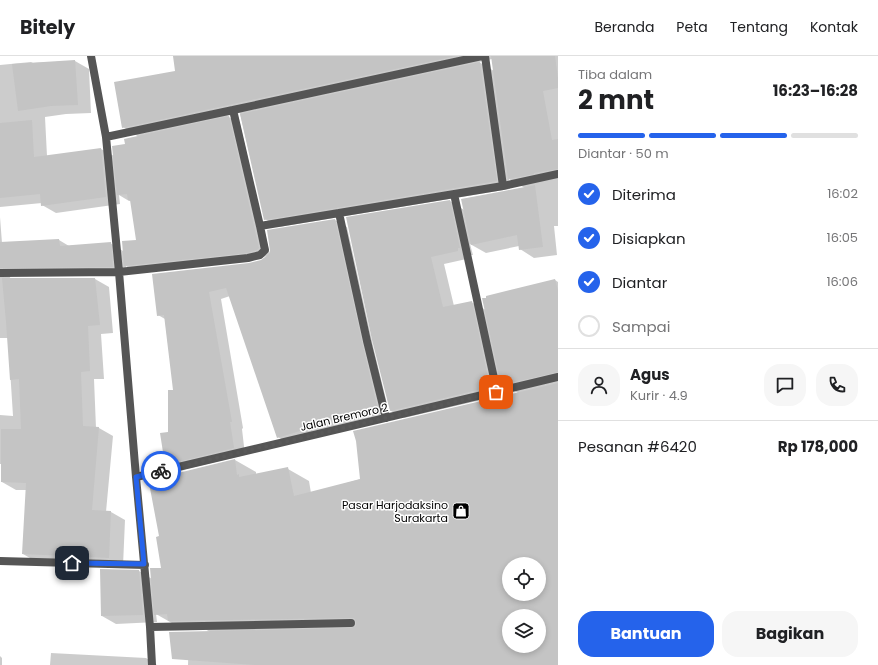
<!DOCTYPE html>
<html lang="id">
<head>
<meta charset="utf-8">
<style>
  :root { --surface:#fff; --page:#f6f6f6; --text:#202124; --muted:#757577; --line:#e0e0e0; --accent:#2563eb }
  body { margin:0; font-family:Poppins,sans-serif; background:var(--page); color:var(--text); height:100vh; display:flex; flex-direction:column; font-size:15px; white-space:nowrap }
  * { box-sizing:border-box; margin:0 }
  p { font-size:13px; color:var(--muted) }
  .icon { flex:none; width:22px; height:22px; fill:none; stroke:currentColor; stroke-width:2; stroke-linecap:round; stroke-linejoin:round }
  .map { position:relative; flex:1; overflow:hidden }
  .side { display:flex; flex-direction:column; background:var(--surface); width:320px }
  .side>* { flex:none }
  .fabs { position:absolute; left:502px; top:501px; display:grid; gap:8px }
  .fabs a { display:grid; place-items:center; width:44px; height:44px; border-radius:50%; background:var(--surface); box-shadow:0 2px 6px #0003; font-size:20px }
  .pin { position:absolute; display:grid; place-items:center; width:34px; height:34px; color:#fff; margin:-17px; border-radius:8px; box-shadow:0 2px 6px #0006 }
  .courier { position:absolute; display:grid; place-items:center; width:40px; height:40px; margin:-20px; border:3px solid #2563eb; border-radius:50%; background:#fff; color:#222; box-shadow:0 1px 5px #0007 }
  .head em { font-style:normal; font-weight:700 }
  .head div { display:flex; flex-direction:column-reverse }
  .head { display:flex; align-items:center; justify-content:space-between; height:68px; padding:0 20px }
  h1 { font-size:26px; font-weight:700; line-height:30px }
  .bar { display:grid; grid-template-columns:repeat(4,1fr); gap:6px 4px; align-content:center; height:48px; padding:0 20px }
  .bar i { height:5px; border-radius:3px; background:var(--line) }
  .bar .current { background:var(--accent) }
  .bar p { grid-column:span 4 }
  .line { display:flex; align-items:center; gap:10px; padding:0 20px; border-top:1px solid var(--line) }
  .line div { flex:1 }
  .round { display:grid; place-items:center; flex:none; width:42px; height:42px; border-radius:16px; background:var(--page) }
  ol { padding:0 20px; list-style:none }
  li { display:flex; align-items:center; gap:12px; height:44px }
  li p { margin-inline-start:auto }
  li .icon { padding:4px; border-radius:50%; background:var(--accent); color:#fff; stroke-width:4 }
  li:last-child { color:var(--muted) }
  li i { width:22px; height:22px; border:2px solid var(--line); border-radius:50% }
  .action { display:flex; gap:8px; margin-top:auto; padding:8px 20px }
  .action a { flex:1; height:46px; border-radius:16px; background:var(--accent); color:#fff; font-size:16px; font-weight:700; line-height:46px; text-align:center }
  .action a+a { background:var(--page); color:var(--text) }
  header { display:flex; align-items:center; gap:24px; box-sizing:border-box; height:56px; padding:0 20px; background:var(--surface); border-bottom:1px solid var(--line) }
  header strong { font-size:19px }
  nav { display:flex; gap:22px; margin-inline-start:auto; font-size:14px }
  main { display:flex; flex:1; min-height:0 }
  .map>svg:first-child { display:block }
  .shadow { fill:#0003; fill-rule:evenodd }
  .building { fill:#c4c4c4; fill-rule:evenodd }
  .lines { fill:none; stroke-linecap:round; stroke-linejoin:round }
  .street { stroke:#555; stroke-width:8 }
  .done { stroke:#595959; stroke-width:4; stroke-dasharray:0 7.2 }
  .route { stroke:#2563eb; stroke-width:5 }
  .labels { text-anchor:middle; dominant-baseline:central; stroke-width:3; stroke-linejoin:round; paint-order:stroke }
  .street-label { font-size:11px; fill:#000; stroke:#fff }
  .poi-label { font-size:11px; fill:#000; stroke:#fff; text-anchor:end }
</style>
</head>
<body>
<header>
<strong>Bitely</strong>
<nav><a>Beranda</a><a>Peta</a><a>Tentang</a><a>Kontak</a></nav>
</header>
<main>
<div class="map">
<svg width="558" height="609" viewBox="0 0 558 609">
  <rect width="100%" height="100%" fill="#fff"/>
  <path class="shadow" d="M174,0h384v170h-4l3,29 -23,3 -14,-9 -1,-3 -33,7 -16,-9 3,11h-3l1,3 -27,6 10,42 17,-4 15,8 69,-30 3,2v383h-370l1,-32 21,-1 -10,-6h-23l-21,-12 1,8 -41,2 -14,-8 37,-45 13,8 10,-10 -2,-32 8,-57 67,-20 21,12v3l32,-6 21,12 2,12 50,-14 157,-86 -17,-10 2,12 -99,23 -13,-7 -18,-71 77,-139 14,9 61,-22 -16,-9 1,10 -231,38 -14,-8 -25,-106 -13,3 13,8 30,131 65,-35 12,7 27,123 17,70 -31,5 -48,6 2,6 -24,7 -12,-7 -48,-141 -9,3 22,129 -1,1 3,26 -67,16 -12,-7 8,-73 -9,-72 -7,-4 91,-51 13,-3 6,-5 -10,2 -122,14 -10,-6 1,8 -116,2 -2,3h86l14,8 4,46 -12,1 3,45h-10l2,49h3l14,8 -7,76h5l14,8 -2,46 -86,-4 -14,-8 4,-64h-11l-14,-8v-18h-2v-49l13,1 -5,-78h-8v-121l2,26 57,-3 10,6 41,-3 13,8 14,-10 -5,-40h-3l-10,-6 1,9 -64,9 -14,-8v-2l-42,4v-142l31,-3 2,1 42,-2 14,8 2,44 -25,1 -21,3 2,39 54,-7 13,7 12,-11 13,-8 -16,-10 53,-55zM492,3l2,12 -15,-9zM509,508h30v30h-30zM509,560h30v30h-30z
    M51,597l95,5 11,7h-107z
    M0,600l2,2v7h-2z"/>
  <path class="building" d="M173,0h283l-334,72 -8,-46 61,-11z
    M491,0h64l3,22v10l-15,3 9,49 6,-1v30l-24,4v1l-26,5z
    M75,4l3,45 -27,1 -33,5 -6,-47z
    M480,6l17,119 -233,39 -24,-106z
    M229,60l30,132 -2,2 -10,3 -123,13 -2,-25 14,-1 -6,-40h-2l-1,-6 -10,1 -5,-49 13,-2 -1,-5z
    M32,64l2,37 67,-9 5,49 -65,9 -1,-12 -40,4v-75z
    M535,129l8,62 -24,3 -2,-15 -46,10 -10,-46 43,-8z
    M450,144l10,48h-2v3l-27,6 12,50 29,-6 18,86 -100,24 -18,-71 -26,-123z
    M335,163l27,123 17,72 -29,7v-2l-49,5 2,6 -26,8 -51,-150 -17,4 23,130h-2l4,26 -69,17 -5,-32 8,-1v-42h5l-9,-75 -7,1 -5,-42 97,-11 12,-3 8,-6 1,-3 -3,-21z
    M59,183l1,7 51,-4 2,25 -113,1v-26z
    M2,222h93l5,47 -12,1 2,45 -9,1 2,54 16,1 -7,83 19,1 -2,47 -87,-4 4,-71 -25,-1v-53h20l-2,-50 -9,1 -4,-58z
    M555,223l3,11v82l-57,13 -19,-87h4v-2z
    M558,327v282h-303l-83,-6 -3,-27 182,-4 5,-2v-4l-2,-4h-3l-183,3 -1,-7 -13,1 -4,-47h11l-5,-31 3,-1 -10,-53 18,-4 -1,-3 69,-17 2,16 2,-1v3l49,-10 6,29 66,-17 -4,-38 -3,-10zM509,508h30v30h-30zM509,560h30v30h-30z
    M100,513l39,1 4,45 -42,1z"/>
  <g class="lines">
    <path class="street" d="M91,0l15,81 13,135 17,205 14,150 2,38
      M485,0l18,130
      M233,54l27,116 243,-40 55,-12
      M106,81l127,-27 249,-54
      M454,138l43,198
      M339,157l28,128 19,77
      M0,217l119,-1 129,-14 12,-3 5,-5 -5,-24
      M136,421l422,-100
      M0,505l145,4
      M150,571l201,-4"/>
  </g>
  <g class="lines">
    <path class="done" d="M161,415l335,-79"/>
    <path class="route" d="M72,507l72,1 -8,-87 25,-6"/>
  </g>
  <defs>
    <g id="shop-square" transform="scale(0.9)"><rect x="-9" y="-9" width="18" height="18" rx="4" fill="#000" stroke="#fff"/><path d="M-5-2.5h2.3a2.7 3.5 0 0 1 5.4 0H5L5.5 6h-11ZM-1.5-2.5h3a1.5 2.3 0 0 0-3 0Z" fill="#fff"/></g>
  </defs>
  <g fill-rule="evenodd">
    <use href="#shop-square" x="461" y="455"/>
  </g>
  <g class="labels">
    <g class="street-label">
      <text transform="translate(344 361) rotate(-13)">Jalan Bremoro 2</text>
    </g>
    <g class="poi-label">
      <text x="448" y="449">Pasar Harjodaksino<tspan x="448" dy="13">Surakarta</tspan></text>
    </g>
  </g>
</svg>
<div class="fabs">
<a><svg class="icon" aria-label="locate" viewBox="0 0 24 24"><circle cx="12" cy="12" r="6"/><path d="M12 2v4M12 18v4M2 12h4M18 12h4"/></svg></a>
<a><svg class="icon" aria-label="layers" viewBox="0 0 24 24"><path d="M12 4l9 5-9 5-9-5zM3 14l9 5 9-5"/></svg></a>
</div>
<div class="pin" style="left:496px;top:336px;background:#ea580c"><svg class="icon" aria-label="bag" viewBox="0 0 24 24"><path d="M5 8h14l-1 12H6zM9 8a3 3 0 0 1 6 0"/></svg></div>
<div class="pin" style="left:72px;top:507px;background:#1f2937"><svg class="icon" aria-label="home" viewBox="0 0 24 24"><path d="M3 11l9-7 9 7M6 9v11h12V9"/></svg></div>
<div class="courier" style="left:161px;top:415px"><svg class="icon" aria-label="bike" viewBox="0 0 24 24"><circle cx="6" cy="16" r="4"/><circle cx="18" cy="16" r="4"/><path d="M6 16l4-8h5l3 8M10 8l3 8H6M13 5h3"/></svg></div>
</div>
<section class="side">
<div class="head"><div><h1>2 mnt</h1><p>Tiba dalam</p></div><em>16:23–16:28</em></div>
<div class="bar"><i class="current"></i><i class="current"></i><i class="current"></i><i></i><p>Diantar · 50 m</p></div>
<ol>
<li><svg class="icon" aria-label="check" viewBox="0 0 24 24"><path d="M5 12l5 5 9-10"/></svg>Diterima<p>16:02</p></li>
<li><svg class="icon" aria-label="check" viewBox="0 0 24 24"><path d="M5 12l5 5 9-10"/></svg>Disiapkan<p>16:05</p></li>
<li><svg class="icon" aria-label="check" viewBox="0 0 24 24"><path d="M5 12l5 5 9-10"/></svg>Diantar<p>16:06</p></li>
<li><i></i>Sampai</li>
</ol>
<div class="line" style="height:72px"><a class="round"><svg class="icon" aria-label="person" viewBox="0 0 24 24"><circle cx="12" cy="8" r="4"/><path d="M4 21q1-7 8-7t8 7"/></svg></a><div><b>Agus</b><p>Kurir · 4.9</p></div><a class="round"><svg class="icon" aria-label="chat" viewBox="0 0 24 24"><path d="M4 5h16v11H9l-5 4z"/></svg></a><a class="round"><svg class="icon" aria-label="phone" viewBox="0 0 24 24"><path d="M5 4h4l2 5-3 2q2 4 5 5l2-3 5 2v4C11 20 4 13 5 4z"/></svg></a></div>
<div class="line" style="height:52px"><div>Pesanan #6420</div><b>Rp 178,000</b></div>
<div class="action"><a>Bantuan</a><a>Bagikan</a></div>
</section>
</main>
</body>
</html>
